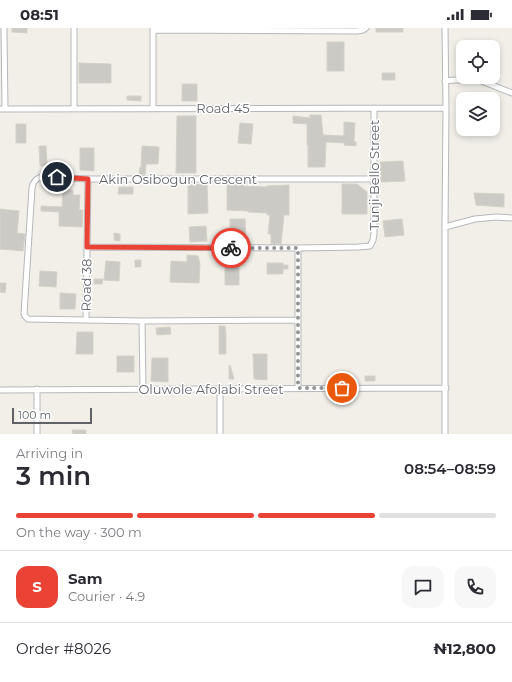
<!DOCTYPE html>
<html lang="en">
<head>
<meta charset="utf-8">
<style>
  :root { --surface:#fff; --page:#f7f7f7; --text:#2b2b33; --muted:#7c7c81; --line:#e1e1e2; --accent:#ea4335 }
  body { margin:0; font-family:Montserrat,sans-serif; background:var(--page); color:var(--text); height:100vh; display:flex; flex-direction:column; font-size:15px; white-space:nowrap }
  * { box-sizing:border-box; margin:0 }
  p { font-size:13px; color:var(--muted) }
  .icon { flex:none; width:22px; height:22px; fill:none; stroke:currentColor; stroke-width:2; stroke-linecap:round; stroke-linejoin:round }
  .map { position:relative; height:406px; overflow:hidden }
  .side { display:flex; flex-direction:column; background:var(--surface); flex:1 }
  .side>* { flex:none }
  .controls { position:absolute; left:456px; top:12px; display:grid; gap:8px }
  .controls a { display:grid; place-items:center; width:44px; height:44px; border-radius:8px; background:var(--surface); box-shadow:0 2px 6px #0003; font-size:20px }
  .scale { position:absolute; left:12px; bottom:10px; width:80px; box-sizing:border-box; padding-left:4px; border:2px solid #5f6368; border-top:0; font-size:11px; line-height:14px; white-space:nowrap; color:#5f6368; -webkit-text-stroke:3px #fff; paint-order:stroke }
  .pin { position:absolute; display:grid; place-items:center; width:34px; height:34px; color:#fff; margin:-17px; border:2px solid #fff; border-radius:50%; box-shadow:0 1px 4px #0007 }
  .courier { position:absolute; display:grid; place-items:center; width:40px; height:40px; margin:-20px; border:3px solid #ea4335; border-radius:50%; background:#fff; color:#222; box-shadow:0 1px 5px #0007 }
  .head em { font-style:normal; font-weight:600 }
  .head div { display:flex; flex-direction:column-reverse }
  .head { display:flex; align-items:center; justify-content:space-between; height:68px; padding:0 16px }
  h1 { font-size:26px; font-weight:600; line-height:30px }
  .bar { display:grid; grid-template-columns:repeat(4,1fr); gap:6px 4px; align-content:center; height:48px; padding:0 16px }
  .bar i { height:5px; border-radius:3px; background:var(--line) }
  .bar .selected { background:var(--accent) }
  .bar p { grid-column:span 4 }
  .line { display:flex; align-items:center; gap:10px; padding:0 16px; border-top:1px solid var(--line) }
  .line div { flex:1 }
  .round { display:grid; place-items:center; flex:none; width:42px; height:42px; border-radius:12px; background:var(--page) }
  .status { display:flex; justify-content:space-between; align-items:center; height:28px; padding:0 20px; background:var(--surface); direction:ltr }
  .status svg { height:11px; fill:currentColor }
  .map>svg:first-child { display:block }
  .building { fill:#cccac5; stroke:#d6d1c6 }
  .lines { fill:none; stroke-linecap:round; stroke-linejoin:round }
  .minor-casing { stroke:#b5b8bc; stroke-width:7 }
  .minor { stroke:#fff; stroke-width:5 }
  .done { stroke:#929495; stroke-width:4; stroke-dasharray:0 7.2 }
  .route { stroke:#ea4335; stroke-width:5 }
  .labels { text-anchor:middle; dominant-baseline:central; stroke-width:3; stroke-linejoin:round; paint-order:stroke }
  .street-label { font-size:13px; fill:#5f6368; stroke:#fff }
</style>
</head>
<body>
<div class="status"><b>08:51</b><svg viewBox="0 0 49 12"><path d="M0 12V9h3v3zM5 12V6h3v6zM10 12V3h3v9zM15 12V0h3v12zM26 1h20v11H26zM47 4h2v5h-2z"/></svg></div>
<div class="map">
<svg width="512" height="406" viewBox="0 0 512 406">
  <rect width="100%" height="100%" fill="#f1efe8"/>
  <path class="building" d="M12,0h15v5l-15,-1z
    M376,0h27v4h-27z
    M327,14h17v29h-17z
    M79,35l32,1v19h-32z
    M382,45h13v7h-13z
    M182,56h15v17h-15z
    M127,68h14v5l-14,-1z
    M310,87h11l2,20 21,1v-14l11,1 -1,18 2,1v4l-12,-1 1,-2 -19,-1 -1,25h-17v-22h-1v-21l-14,-1v-7l17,2z
    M177,88h19v57h-20z
    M240,95l13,1 -2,20 -13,-1z
    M16,96h10v19h-10z
    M39,118h7l1,19 -7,1z
    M142,118l17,1 -1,17h-12l-1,11 -6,-1 1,-7 1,1z
    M80,120h14v23l-14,-1z
    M403,133l2,20 -24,1 -1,-20z
    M207,156l1,29 -20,1v-29z
    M227,156l17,1v1l23,1v-1l22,-1v30h-5l-3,29h-10v-10h-3l2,-19h-3v-2l-19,-1v-1l-21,-1z
    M342,156h15l10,8v22h-25z
    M119,159h14v7h-15z
    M63,161l10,1v5h7l-1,15h4l-1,17 -23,-1v-14l-18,-1v-5l21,1z
    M474,165l30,1v13l-28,-2z
    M0,181l19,2 -2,22 8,1 -2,17 -23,-2z
    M230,191h15l1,24h-16z
    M402,191l2,16 -19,2 -2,-16z
    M206,198l1,15 -17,1 -1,-15z
    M114,205l6,1v7l-6,-1z
    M187,227l11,1 2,8 -1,19 -29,-1 1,-21 16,1z
    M135,232h6v7h-6z
    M106,233l14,1 -1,19 -15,-1z
    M225,234h14v23h-14z
    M267,235h16v2h5v4h-5v5h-16z
    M40,243l17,1 -1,15 -17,-1z
    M94,251h9l-1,5h-8z
    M0,255h6l-1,10 -5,-1z
    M60,265l16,1 -1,15h-15z
    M219,298h6l1,9v19h-7z
    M170,299l1,7 -14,1 -1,-7z
    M77,304h16v22h-17z
    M253,326h14v26l-13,-1z
    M117,328h17v16h-17z
    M152,330h16v24l-17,-1z
    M230,337l4,14h-5v-13z
    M365,348h10v5h-10z
    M72,402h14v4h-13z"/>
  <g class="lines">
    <g class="minor-casing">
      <path id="minor" d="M4,0l1,81
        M74,0v80
        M153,0v80
        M445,0l1,80 -1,119v207
        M153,2l204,1 6,-1 3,-2
        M445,53l10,-1h24l33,13
        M0,81l446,-1
        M445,199l30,-8 21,-2 16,1
        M87,219l211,1 61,-1 11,-1 3,-6 1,-6v-126
        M298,220v140
        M86,292l2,-141
        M298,292l-156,1 -114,-2 -3,-3 -1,-2 8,-126c1,-6 3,-9 9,-11l47,2h285
        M142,293l1,68
        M37,361v45
        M220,361v45
        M0,362l446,-2"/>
    </g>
    <use href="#minor" class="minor"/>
  </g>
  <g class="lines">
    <path class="done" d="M231,220h67v140h44"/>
    <path class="route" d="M57,149l31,2 -1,68 144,1"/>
  </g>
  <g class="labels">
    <g class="street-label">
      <text x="223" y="80">Road 45</text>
      <text transform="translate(374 147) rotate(-90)">Tunji Bello Street</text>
      <text x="178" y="151">Akin Osibogun Crescent</text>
      <text transform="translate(86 257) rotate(-89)">Road 38</text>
      <text x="211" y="361">Oluwole Afolabi Street</text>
    </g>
  </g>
</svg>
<div class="controls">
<a><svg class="icon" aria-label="locate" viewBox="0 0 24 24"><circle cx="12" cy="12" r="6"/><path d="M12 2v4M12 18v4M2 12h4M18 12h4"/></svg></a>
<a><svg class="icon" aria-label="layers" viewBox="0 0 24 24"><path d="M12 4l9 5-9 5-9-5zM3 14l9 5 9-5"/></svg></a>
</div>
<div class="scale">100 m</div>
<div class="pin" style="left:342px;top:360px;background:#ea580c"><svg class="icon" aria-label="bag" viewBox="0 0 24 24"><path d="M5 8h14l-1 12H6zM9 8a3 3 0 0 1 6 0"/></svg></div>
<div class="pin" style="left:57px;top:149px;background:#1f2937"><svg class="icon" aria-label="home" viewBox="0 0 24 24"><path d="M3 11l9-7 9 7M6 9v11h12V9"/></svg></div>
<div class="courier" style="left:231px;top:220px"><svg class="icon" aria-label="bike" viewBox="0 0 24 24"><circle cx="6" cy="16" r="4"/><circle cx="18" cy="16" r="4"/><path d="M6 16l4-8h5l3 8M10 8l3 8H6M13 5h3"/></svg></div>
</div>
<section class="side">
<div class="head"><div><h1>3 min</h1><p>Arriving in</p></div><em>08:54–08:59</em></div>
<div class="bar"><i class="selected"></i><i class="selected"></i><i class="selected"></i><i></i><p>On the way · 300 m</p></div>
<div class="line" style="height:72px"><b class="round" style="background:var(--accent);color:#fff">S</b><div><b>Sam</b><p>Courier · 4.9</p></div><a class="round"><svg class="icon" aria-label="chat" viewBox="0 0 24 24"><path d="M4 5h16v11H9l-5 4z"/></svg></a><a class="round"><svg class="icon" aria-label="phone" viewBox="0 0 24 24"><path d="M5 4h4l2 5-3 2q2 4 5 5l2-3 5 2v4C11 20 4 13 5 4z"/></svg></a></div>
<div class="line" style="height:52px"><div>Order #8026</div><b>₦12,800</b></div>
</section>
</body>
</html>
